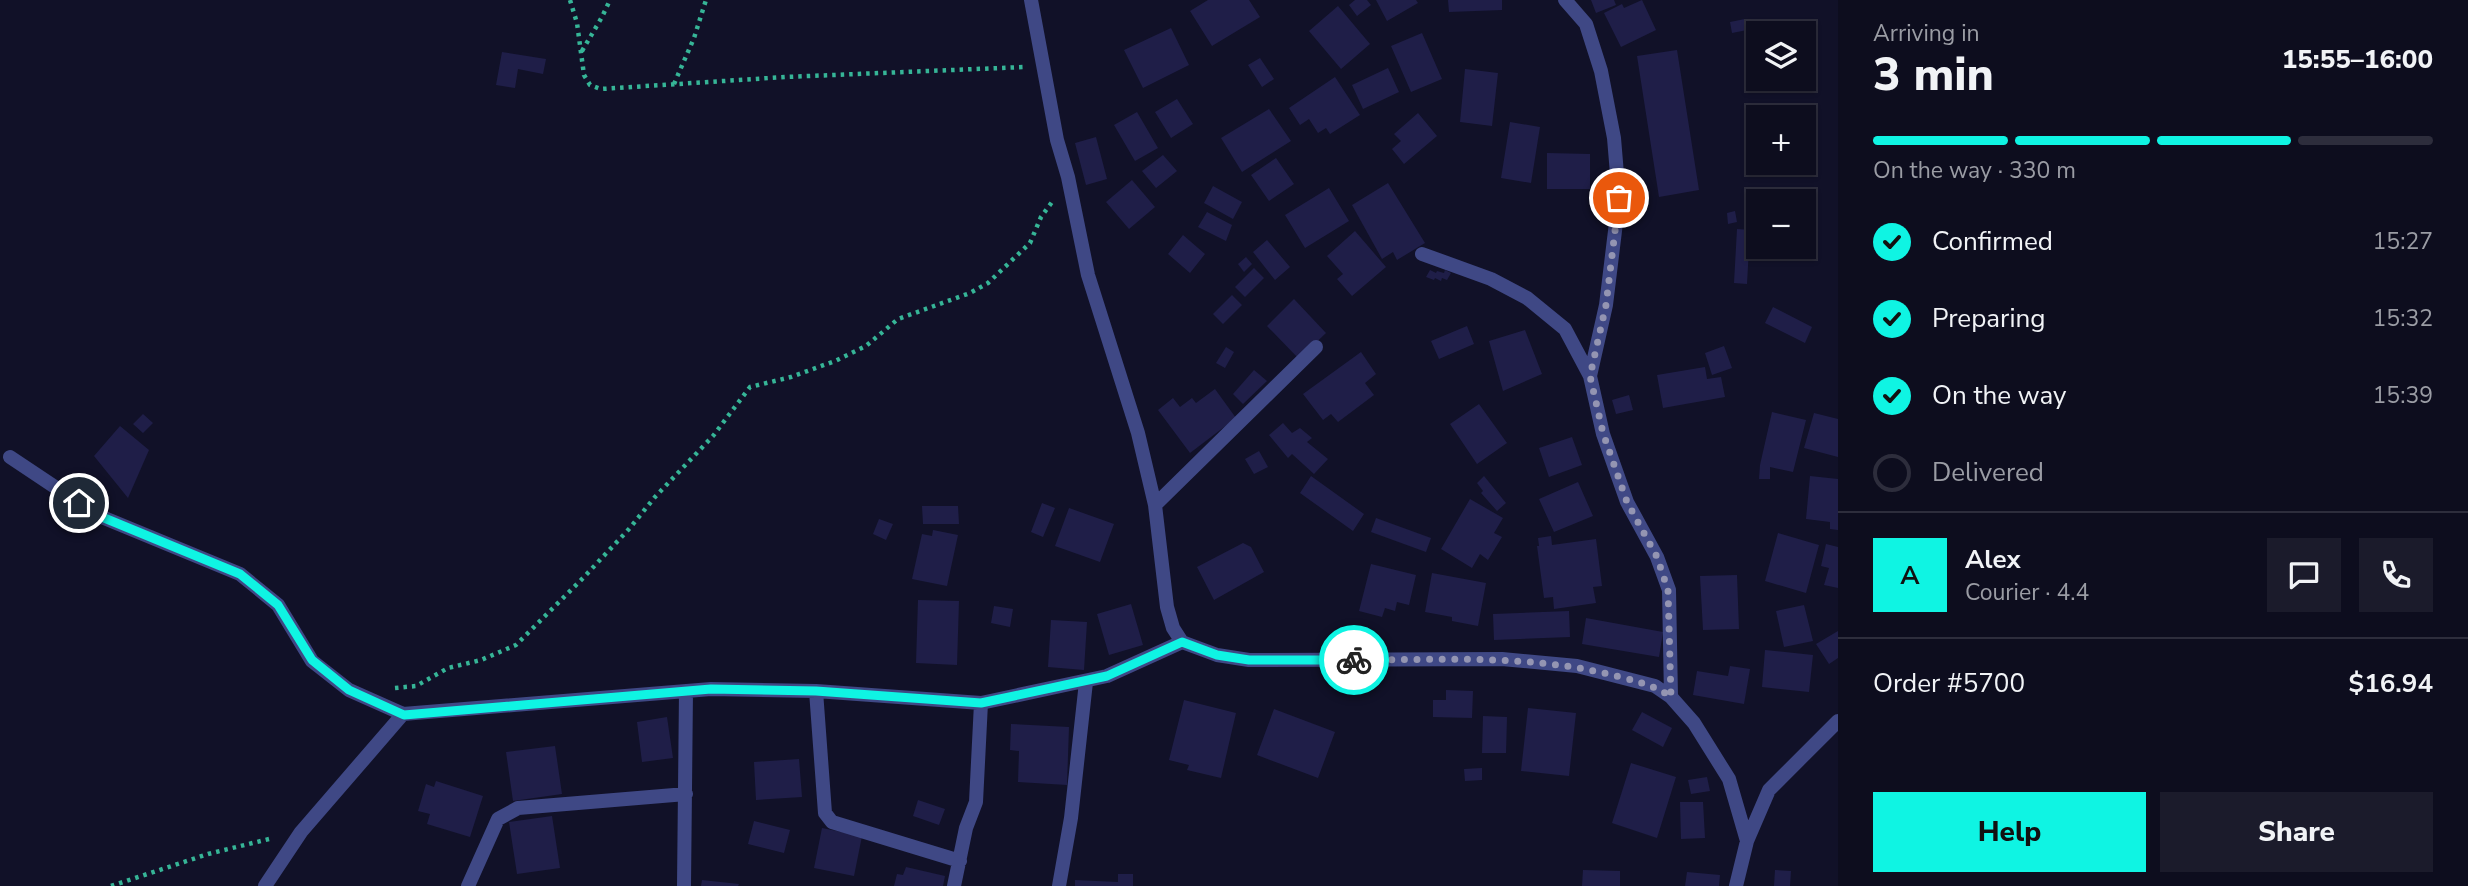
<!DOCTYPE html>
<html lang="en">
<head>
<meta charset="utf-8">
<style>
  :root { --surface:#0d0d1e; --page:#1b1b2b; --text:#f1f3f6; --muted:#9a9ca4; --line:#2d2d3c; --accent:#0ff4e3 }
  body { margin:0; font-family:"Nunito Sans",sans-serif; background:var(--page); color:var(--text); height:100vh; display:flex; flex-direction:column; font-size:26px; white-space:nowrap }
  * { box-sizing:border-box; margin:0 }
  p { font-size:23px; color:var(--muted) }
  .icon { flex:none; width:38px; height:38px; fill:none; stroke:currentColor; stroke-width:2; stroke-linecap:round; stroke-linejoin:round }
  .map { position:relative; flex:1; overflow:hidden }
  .details { display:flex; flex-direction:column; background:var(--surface); width:630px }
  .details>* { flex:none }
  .fabs { position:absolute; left:1746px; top:21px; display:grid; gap:14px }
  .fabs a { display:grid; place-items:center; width:70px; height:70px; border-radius:0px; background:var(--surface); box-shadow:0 2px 5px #0004,0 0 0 2px var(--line); font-size:35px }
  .pin { position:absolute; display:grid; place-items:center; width:60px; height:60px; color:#fff; margin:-30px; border:4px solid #fff; border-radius:50%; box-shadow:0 2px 7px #0007 }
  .courier { position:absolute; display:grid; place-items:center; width:70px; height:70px; margin:-35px; border:5px solid #0ff4e3; border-radius:50%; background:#fff; color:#222; box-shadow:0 2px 9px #0007 }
  .head em { font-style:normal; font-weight:800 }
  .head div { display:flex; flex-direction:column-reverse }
  .head { display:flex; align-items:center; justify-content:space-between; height:119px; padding:0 35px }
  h1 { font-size:46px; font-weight:800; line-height:52px }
  .bar { display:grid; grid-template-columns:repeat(4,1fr); gap:10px 7px; align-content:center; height:84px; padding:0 35px }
  .bar i { height:9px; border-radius:5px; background:var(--line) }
  .bar .on { background:var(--accent) }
  .bar p { grid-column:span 4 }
  .line { display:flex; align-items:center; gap:18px; padding:0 35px; border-top:2px solid var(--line) }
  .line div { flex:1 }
  .round { display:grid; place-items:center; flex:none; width:74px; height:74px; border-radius:0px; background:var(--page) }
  ol { padding:0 35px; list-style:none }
  li { display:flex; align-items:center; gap:21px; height:77px }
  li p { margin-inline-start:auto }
  li .icon { padding:7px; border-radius:50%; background:var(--accent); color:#111; stroke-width:4 }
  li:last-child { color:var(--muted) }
  li i { width:38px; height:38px; border:4px solid var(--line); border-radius:50% }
  .primary-button { display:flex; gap:14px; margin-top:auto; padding:14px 35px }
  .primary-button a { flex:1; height:80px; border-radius:0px; background:var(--accent); color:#111; font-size:28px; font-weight:800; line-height:80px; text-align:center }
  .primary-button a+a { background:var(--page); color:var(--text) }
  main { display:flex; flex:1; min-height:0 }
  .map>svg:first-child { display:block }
  .building { fill:#1f1e48 }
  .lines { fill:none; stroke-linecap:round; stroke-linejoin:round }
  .path { stroke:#36b597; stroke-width:4.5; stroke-dasharray:3.5 5; stroke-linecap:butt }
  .minor { stroke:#3f4885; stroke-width:14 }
  .done { stroke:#9495b2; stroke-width:7; stroke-dasharray:0 12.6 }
  .route { stroke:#0ff4e3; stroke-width:9 }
</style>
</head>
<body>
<main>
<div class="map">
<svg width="1838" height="886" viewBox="0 0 1838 886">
  <rect width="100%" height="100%" fill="#111128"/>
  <path class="building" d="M1208,0h41l11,17 -48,29 -22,-35z
    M1355,0h12l4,5 -14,11 -8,-11z
    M1376,0h40l2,3 -31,18z
    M1448,0h54v10l-53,2z
    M1591,0h23l2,5 -20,8z
    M1642,0l14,30 -35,17 -17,-34 18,-9 2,4z
    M1338,6l32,38 -29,25 -32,-38z
    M1745,19l2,11 -15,3 -2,-11z
    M1171,28l18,37 -46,23 -19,-38z
    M1422,33l20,46 -31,13 -20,-46z
    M1677,50l22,140 -40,7 -22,-141z
    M502,52l44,7 -3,15 -25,-5 -3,19 -19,-3z
    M1260,58l14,21 -12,8 -14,-22z
    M1388,68l11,24 -36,17 -11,-24z
    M1465,69l33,4 -6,53 -32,-4z
    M1335,77l25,38 -30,19 -4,-6 -8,5 -9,-14 -9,6 -11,-17z
    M1177,99l16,25 -22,14 -16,-26z
    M1269,109l22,32 -49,31 -21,-34z
    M1137,112l21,36 -23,13 -21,-36z
    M1418,113l19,23 -33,28 -12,-15 9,-8 -7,-7z
    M1510,122l30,5 -9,56 -30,-5z
    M1096,137l11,42 -21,6 -11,-42z
    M1547,153l43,1v35h-43z
    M1163,155l14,16 -21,17 -14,-17z
    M1276,158l18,26 -25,17 -18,-26z
    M1132,180l23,27 -26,22 -23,-27z
    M1388,183l37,60 -28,17 -4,-8 -11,7 -30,-54z
    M1213,186l29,16 -9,17 -29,-16z
    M1329,188l20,33 -44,27 -20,-33z
    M1735,211l2,11 -9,2 -1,-11z
    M1207,212l25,13 -6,16 -28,-14z
    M1737,229l13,1 -3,54 -13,-1z
    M1355,231l31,36 -34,29 -15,-17 6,-5 -16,-18z
    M1183,235l22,19 -15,19 -22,-19z
    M1267,240l23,27 -15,13 -22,-28z
    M1246,257l6,7 -8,8 -6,-8z
    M1254,268l10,10 -19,19 -10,-10z
    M1430,270l6,3 1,-2 7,2 1,-3 6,3 -4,7 -5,-2 -1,3 -6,-3 -1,2 -8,-3z
    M1232,295l10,10 -19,19 -10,-10z
    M1294,299l32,34 -27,26 -32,-33z
    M1773,307l39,20 -7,16 -40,-20z
    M1467,326l7,18 -35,15 -8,-18z
    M1525,330l17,44 -39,17 -14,-50z
    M1724,346l8,22 -20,7 -7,-22z
    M1226,347l8,5 -9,16 -9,-5z
    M1361,352l15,22 -11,9 9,12 -36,27 -7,-8 -8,6 -20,-26z
    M1705,367l2,12 14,-2 4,20 -62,11 -6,-33z
    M1254,370l13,11 -24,23 -10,-10z
    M1215,389l21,29 -46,35 -32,-43 15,-12 7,9 12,-9 4,5z
    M1629,395l4,15 -17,4 -4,-14z
    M1479,404l28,39 -30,21 -27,-40z
    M1772,412l34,8 -13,52 -23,-5v12h-11l1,-14z
    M1814,413l24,6v38l-34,-9z
    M143,414l10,9 -10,10 -10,-9z
    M1283,423l9,10 8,-5 12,10 -5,4 21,17 -14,15 -22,-20 -4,4 -19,-23z
    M120,426l29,24 -21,48 -34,-42z
    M1572,437l10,28 -33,12 -10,-29z
    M1259,451l9,16 -14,7 -9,-15z
    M1311,476l53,38 -11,17 -53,-38z
    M1484,476l22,27 -9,8 -16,-18 2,-2 -6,-8z
    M1810,476l28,3v51l-8,-1v-7l-24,-3z
    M1578,482l15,34 -39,16 -15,-33z
    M1470,499l33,19 -9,15 8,4 -14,23 -8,-6 -8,14 -31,-19z
    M1042,503l13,5 -12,29 -12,-5z
    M922,506h36l1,18h-36z
    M1069,508l45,16 -14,38 -45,-16z
    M1376,518l55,20 -5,14 -55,-20z
    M879,519l14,5 -7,16 -13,-6z
    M933,530l25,5 -11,51 -35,-7 10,-45 10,2z
    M1778,533l41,12 -13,48 -41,-12z
    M1551,536l1,9 44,-6 6,47 -9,1 3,16 -42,6 -1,-12 -9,1 -7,-52h2l-1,-8z
    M1243,543l8,4 13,25 -50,28 -17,-33z
    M1826,544l12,3v41l-14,-3 5,-17 -8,-2z
    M1371,564l45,11 -7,30 -12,-3 -2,9 -10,-3 -3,9 -23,-6z
    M1432,573l54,10 -8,43 -26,-5v-4l-27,-5z
    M1737,575l2,54 -36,1 -3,-54z
    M918,600l41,1 -2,64 -41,-2z
    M1131,604l12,41 -34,10 -12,-41z
    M1804,605l9,36 -29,6 -8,-36z
    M994,606l19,3 -3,18 -19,-4z
    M1569,611l1,26 -76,3 -1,-26z
    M1586,618l77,14 -4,25 -77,-13z
    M1051,620l36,2 -3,48 -36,-3z
    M1838,631v27l-9,6 -13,-20z
    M1765,650l48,5 -4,37 -47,-5z
    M1730,666l20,3 -6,35 -51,-9 4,-24 31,5z
    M1446,690l27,1 -1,27 -39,-1v-17h13z
    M1184,700l52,13 -15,65 -34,-8 2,-5 -20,-5z
    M1528,708l48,5 -7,63 -48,-5z
    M1274,709l61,23 -17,46 -61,-23z
    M1642,712l30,16 -9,19 -31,-17z
    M1483,716l24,1 -1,36h-24z
    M667,717l6,41 -31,4 -5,-40z
    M1011,724l58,3 -2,58 -49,-3 1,-31 -9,-1z
    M555,746l7,48 -49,7 -7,-49z
    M799,759l3,38 -46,3 -2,-38z
    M1631,763l45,14 -19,61 -45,-15z
    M1482,768v12l-17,1 -1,-12z
    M1707,777l3,14 -19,3 -3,-14z
    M436,781l47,15 -13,41 -43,-13 3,-10 -12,-3 8,-27 8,3z
    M918,800l27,9 -6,16 -26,-9z
    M1680,802h23l2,36 -24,1z
    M552,816l8,52 -43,6 -8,-52z
    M754,821l36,9 -6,23 -36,-9z
    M822,828l40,8 -8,40 -40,-8z
    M906,867l39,9 -2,10h-49l3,-12 6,1z
    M1583,870l37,1v15h-38z
    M1775,870l16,1 -1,15h-16z
    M1687,872l33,3 -1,11h-34z
    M1118,874h15v12h-58v-6l43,2z
    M702,880l37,4 -1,2h-37z"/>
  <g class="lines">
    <path class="path" d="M570,0l7,23 7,52 6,10 11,4 184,-12 239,-10
      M582,51l20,-34 8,-17
      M674,84l20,-46 12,-38
      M395,688l21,-2 32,-18 33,-8 35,-15 68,-68 45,-48 26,-32 58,-61 37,-49 41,-10 44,-16 31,-15 32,-27 72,-26 18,-10 42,-40 11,-26 11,-15
      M111,886l97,-32 65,-16"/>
    <path class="minor" d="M1031,0l26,140 11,37 20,98 50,158 17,72 12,102 6,21 9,14 35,13 32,5 253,-1 75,7 78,20 16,11 23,26 35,56 18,62
      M1565,0l21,24 15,47 13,67 5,60 -13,107 -16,71
      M1422,254l69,25 36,19 38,31 25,47 13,58 24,68 30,55 12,33 2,107
      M10,457l87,58 143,59 38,31 34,56 37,29 54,24
      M1155,505l161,-158
      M816,691l9,122 7,9 128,39
      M265,886l36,-54 102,-118 308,-25 105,2 165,12 126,-27 75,-34
      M468,886l30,-67 20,-11 168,-14
      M684,886l2,-195
      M954,886l12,-58 10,-26 5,-99
      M1059,886l12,-68 15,-136
      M1736,886l11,-45 22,-51 69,-69"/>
  </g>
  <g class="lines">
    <path class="done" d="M1354,660c88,0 177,-6 262,16 20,5 38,9 55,21l-3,-107 -11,-33 -30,-55 -24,-69 -13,-57 16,-71 13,-107"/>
    <path class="route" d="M79,503l18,12 143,59 38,31 34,55 37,30 55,25 307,-26 105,2 165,12 126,-27 75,-34 35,13 32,5h105"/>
  </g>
</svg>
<div class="fabs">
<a><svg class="icon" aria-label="layers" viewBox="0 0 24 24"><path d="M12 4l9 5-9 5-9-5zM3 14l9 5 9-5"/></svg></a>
<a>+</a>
<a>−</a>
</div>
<div class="pin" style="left:1619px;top:198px;background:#ea580c"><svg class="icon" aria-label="bag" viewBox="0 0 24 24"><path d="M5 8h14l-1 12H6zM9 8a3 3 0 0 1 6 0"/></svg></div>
<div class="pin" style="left:79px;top:503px;background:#1f2937"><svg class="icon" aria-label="home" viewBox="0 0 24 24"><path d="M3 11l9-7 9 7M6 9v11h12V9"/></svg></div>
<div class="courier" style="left:1354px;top:660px"><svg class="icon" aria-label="bike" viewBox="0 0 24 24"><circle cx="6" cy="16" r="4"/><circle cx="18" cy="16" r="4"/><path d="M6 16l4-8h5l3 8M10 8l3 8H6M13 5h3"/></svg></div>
</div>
<section class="details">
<div class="head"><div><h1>3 min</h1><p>Arriving in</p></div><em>15:55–16:00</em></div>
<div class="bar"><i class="on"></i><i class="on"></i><i class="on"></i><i></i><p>On the way · 330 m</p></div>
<ol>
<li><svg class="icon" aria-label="check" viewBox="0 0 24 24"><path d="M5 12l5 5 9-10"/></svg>Confirmed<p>15:27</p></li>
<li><svg class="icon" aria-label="check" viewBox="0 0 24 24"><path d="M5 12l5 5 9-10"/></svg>Preparing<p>15:32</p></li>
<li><svg class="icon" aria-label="check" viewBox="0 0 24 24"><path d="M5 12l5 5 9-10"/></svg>On the way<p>15:39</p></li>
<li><i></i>Delivered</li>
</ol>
<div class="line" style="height:126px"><b class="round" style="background:var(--accent);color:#111">A</b><div><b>Alex</b><p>Courier · 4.4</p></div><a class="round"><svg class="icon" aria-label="chat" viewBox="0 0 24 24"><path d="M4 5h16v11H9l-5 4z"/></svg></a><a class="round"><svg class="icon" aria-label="phone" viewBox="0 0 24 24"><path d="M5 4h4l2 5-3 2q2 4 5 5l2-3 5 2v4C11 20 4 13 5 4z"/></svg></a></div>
<div class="line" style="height:91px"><div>Order #5700</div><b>$16.94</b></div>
<div class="primary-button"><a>Help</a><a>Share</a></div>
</section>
</main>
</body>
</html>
